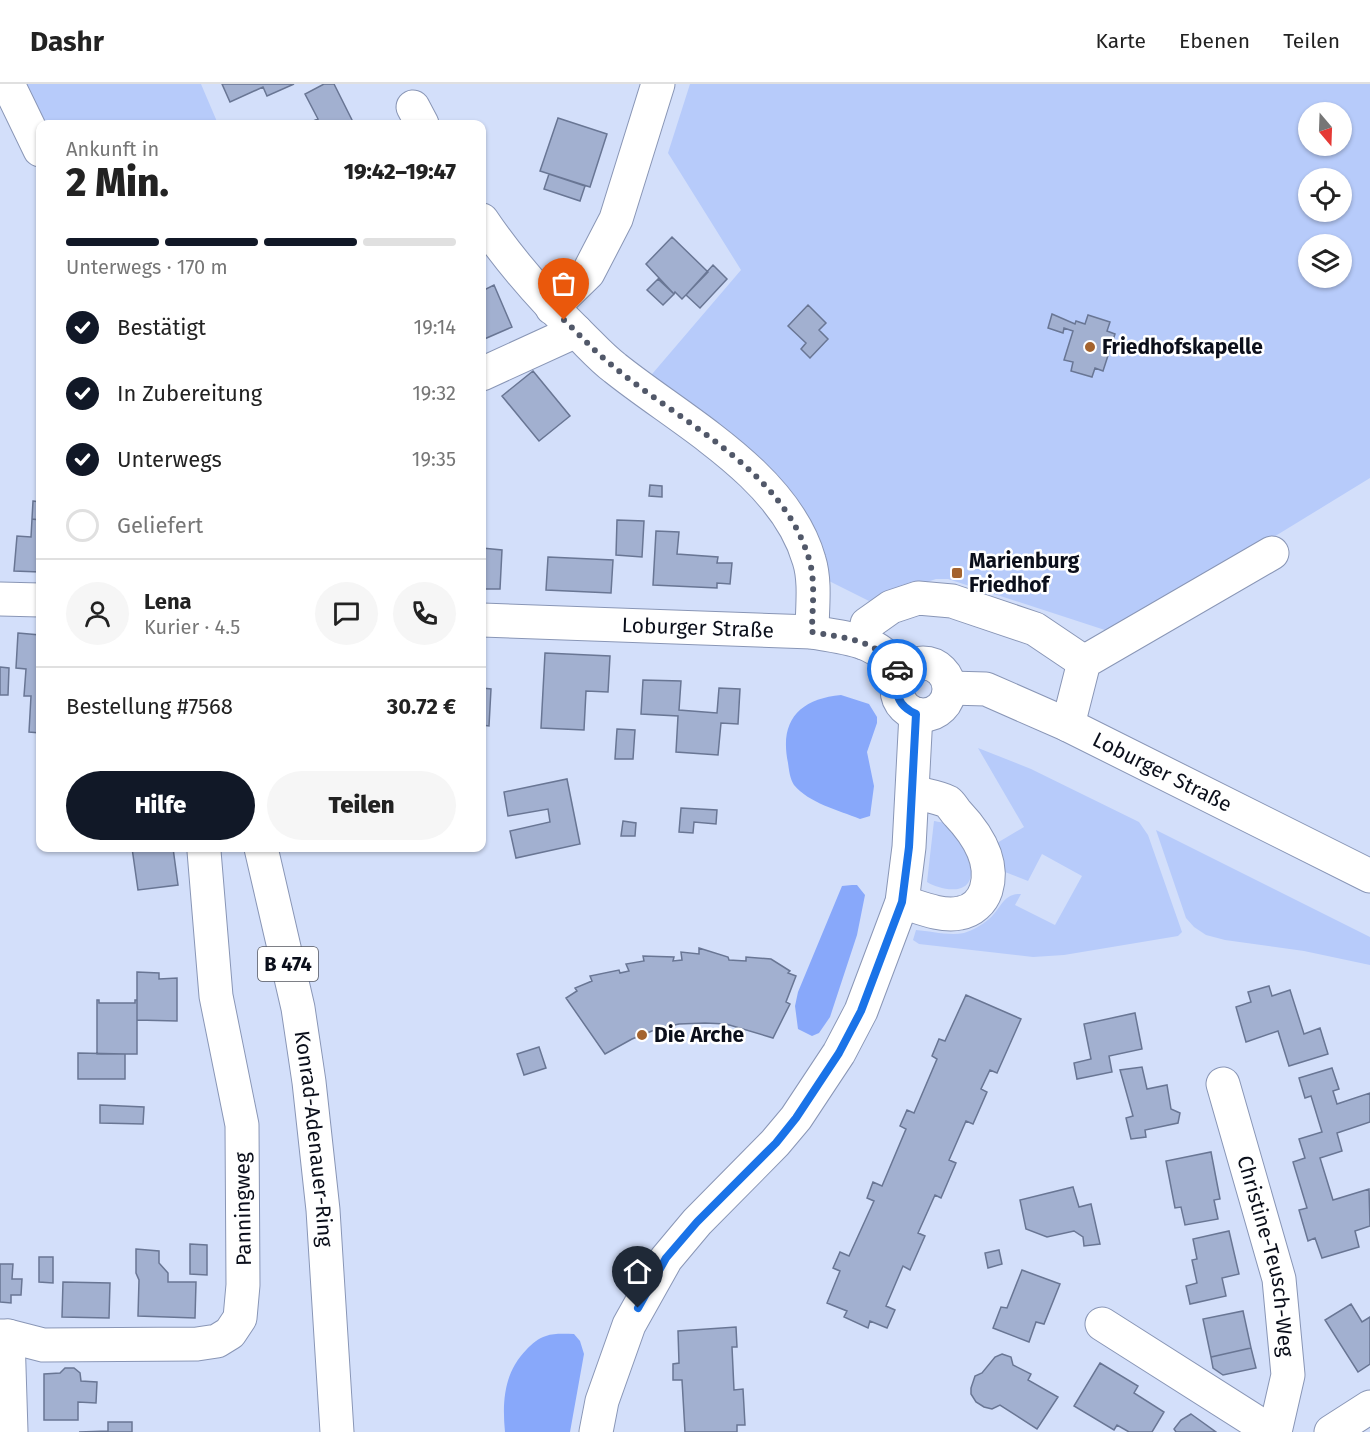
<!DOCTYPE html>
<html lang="de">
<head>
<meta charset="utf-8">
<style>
  :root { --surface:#fff; --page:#f6f6f6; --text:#222; --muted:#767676; --line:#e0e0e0; --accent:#111827 }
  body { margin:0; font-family:"Fira Sans",sans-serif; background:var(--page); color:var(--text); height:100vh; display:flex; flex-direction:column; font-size:22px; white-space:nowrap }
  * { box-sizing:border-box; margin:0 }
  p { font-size:20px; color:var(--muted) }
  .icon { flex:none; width:33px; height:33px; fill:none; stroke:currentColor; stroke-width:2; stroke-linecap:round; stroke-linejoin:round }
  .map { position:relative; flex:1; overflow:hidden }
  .sheet { position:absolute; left:36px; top:36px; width:450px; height:732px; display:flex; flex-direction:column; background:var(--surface); border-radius:12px; box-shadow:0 2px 4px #0004 }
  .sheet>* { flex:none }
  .needle { width:39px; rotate:161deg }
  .tools { position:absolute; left:1298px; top:18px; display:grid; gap:12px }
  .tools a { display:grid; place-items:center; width:54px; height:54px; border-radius:50%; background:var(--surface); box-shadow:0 2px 4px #0004; font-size:30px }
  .pin { position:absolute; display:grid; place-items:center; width:51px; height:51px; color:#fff; margin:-62px -26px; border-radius:50% 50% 50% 0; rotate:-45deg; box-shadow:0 0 6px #0007 }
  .pin .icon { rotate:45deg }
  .courier { position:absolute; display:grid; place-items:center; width:60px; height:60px; margin:-30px; border:4px solid #1a73e8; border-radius:50%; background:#fff; color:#222; box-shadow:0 2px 8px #0007 }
  .overview em { font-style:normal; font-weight:800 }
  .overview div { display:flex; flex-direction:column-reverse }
  .overview { display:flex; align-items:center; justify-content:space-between; height:102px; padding:0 30px }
  h1 { font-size:39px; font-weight:800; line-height:45px }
  .bar { display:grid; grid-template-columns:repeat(4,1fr); gap:9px 6px; align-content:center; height:72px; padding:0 30px }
  .bar i { height:8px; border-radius:4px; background:var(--line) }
  .bar .active { background:var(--accent) }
  .bar p { grid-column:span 4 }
  .line { display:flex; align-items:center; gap:15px; padding:0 30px; border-top:2px solid var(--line) }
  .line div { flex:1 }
  .round { display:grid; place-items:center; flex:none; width:63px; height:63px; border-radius:32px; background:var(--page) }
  ol { padding:0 30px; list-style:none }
  li { display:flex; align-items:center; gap:18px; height:66px }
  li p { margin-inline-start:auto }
  li .icon { padding:6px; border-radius:50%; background:var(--accent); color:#fff; stroke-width:4 }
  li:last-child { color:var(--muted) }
  li i { width:33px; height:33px; border:3px solid var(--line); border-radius:50% }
  .action { display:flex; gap:12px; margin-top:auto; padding:12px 30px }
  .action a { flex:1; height:69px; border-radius:36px; background:var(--accent); color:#fff; font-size:24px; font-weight:800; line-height:69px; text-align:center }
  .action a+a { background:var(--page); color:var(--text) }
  header { display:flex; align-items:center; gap:36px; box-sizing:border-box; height:84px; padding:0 30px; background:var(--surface); border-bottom:2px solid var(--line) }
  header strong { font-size:28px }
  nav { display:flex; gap:33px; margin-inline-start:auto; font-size:21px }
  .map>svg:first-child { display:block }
  .green { fill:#b7cbfa; fill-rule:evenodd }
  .water { fill:#88a8fa }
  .building { fill:#a2b0d0; stroke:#697694; stroke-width:1.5 }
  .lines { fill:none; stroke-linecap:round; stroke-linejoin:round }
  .minor-casing { stroke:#8996b6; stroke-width:35 }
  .major-casing { stroke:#8996b6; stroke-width:35 }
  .minor { stroke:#fff; stroke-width:33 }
  .major { stroke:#fff; stroke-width:33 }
  .done { stroke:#515869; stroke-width:6; stroke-dasharray:0 10.8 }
  .route { stroke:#1a73e8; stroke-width:8 }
  .poi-dot { fill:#a4632e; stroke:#fff; stroke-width:2 }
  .labels { text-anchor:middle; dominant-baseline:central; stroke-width:5; stroke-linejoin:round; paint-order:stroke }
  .shield { fill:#fff; stroke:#54575f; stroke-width:1.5 }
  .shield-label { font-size:20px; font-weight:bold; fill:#0b0f1b }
  .poi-label { font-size:21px; font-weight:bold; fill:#0b0f1b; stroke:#fff; text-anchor:start }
  .street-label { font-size:21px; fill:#0b0f1b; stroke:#fff }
</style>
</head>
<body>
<header>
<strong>Dashr</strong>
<nav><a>Karte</a><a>Ebenen</a><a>Teilen</a></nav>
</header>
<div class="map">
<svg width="1370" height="1348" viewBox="0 0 1370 1348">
  <rect width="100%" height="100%" fill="#d3dffa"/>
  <path class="green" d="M20,0h181l17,40h-178z
    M690,0h680v394l-106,65 -153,89 -163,-53h-12l-67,22 -46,-23 -7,-44 -169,-154 94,-110 -73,-117zM1308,28h33v34h-33zM1308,94h33v34h-33zM1308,160h33v34h-33z
    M978,664l53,21 108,53 9,13 34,97 -4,4 -114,19 -31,2 -114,-13 -6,-4 3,-10c14,1 33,6 48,3 9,-3 18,-8 25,-14 12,-10 14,-26 32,-25l-6,11 40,20 27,-49 -40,-22 -14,27 -23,-9 -1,-13 -7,-16 27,-16z
    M934,737c5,1 10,1 14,4 8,7 23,35 23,46 1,26 -31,19 -44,11z
    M1156,746l214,107v28l-66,-14 -79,-11 -19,-5 -12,-8 -8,-9z"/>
  <path class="water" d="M841,611l28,9 8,13v6l-10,29 7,34 -4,30 -10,3c-22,-9 -51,-16 -66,-34 -4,-6 -5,-15 -6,-22 -9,-43 12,-64 53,-68z
    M852,801h5l8,10 -8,40 -27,82 -11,16 -7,3 -14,-7 -3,-23 3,-14 44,-106z
    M574,1250l6,7 4,13 -14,78h-65c-3,-31 -1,-60 22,-83 5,-5 11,-11 19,-13 8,-3 19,-2 28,-2z"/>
  <path class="building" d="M222,0h72l-27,12 -4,-9 -33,15z
    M324,0h10l20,40h-48l12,-5 -13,-25z
    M558,34l49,16 -17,53 -50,-16z
    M549,90l36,12 -5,15 -36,-12z
    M672,153l36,35 -26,27 -7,-7 -1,2 -28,-30z
    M713,181l14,14 -27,29 -14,-13z
    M658,195l16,15 -11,11 -16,-15z
    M494,201l18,42 -30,13v-49z
    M808,221l18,18 -7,7 9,9 -18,19 -9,-9 5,-6 -18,-17z
    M1052,230l23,10 1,-3 9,3 3,-9 22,7 -3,9 8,3 -12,37 -8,-3 -3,9 -21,-6 2,-9 -9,-2 9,-29 -9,-3 -1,5 -15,-5z
    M533,287l37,45 -31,25 -37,-45z
    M650,401l12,1v11l-13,-1z
    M33,417l7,1v18l-8,-1z
    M32,435l8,1v52l-26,-1 3,-35 14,1z
    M617,436l27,1 -2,36 -26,-2z
    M656,447l23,1 -2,22 41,3 -1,6h15l-2,21 -13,-1v5l-64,-3z
    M482,464l20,2 -2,39h-18z
    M548,473l65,3 -2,33 -65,-3z
    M18,549l22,2v98l-11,-1 2,-36h-7l2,-27 -10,-1z
    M545,569l65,3 -2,36 -22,-1 -2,39 -43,-2z
    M0,583l9,1 -1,27h-8z
    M643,596l38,1 -2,29 38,3 2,-25 21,1 -2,35 -17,-1 -3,32 -42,-3 2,-36 -37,-2z
    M482,604l9,1 -2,37 -7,-1z
    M617,645l18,1 -2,29h-18z
    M567,695l13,65 -64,14 -6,-27 40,-9 -2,-13 -40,7 -4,-24z
    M681,724l36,2 -1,14 -22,-2 -1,11 -14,-1z
    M623,737l13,2 -1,13h-14z
    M132,764h41l5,37 -40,5z
    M699,864l29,9 1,3 17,1v-4l25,2 19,12 -2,2 8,3 -10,26 4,2 -17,34 -47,-14 -21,-1 -26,1 -22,5 -25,10 -27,15 -39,-56 11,-7 -2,-3 17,-7 -2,-5 29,-6 1,3 9,-2 -3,-7 18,-3 -1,-5 31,1 -1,4 9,-1 -1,-8 18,2z
    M137,888l22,1v6l18,-1v43l-40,-1z
    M1269,902l3,10 18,-6 14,44 16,-6 8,26 -39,12 -11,-35 -32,11 -10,-35 15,-5 -3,-10z
    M966,911l55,24 -24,54 -7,-3 -9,19 6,3 -14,32 -7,-3 -17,39 7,3 -15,35 -6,-3 -17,38 7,3 -15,34 -7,-4 -17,40 9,4 -8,18 -17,-7 -2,7 -24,-11 3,-6 -20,-8 13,-32 -7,-3 7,-16 9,4 25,-55 -7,-3 6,-16 9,4 24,-57 -6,-3 7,-16 7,3 23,-54 -5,-3 7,-17 6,2z
    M97,916h2v3h36v-3h2v54h-40z
    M1135,929l7,36 -33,7 3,16 -35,7 -3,-16 17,-4 -7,-35z
    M539,963l7,21 -22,7 -7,-21z
    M78,969l47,1v25h-47z
    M1142,983l5,22 20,-4 4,24 9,4 -2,10 -33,7 1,7 -15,2 -5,-21 7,-2 -13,-46z
    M1332,984l7,21 -6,2 4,13 33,-11v29l-33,11 5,18 -22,7 13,42 36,-11 1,37 -15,5 4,16 -37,11 -7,-20 -7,3 -9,-31 8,-2 -14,-46 12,-4 -6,-19 23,-7 -11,-36 -6,2 -6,-20z
    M100,1021l44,2 -1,17 -43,-1z
    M1211,1068l9,47 -6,1 4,19 -33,6 -4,-18 -6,1 -9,-47z
    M1073,1103l6,20 12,-3 9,40 -16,2 -1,-9 -9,-6 -27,6 -21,-8 -6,-29z
    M1229,1147l10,43 -17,4 4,18 -36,8 -4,-18 11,-3 -5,-23 5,-1 -4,-20z
    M190,1160l17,1v30l-17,-1z
    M136,1165l23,2v12l9,10v9h28l-1,36 -57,-2 1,-36 -3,-7z
    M999,1166l3,14 -14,4 -3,-15z
    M39,1173h14v26l-14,-1z
    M0,1180h13l-1,15h10l-1,16h-10v8l-11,-1z
    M1022,1186l38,14 -16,40 -8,-2 -7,20 -36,-14 8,-21 6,1z
    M63,1198l47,1 -1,35 -47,-1z
    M1351,1220l11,18 8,-5v47l-12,8 -33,-52z
    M1243,1227l8,37 -40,9 -8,-38z
    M736,1243l1,20h-5l2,43 9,-1 2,36h-8v7h-52l-3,-52h-9v-16l6,-1 -1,-32z
    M1251,1264l5,20 -33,7 -10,-7 -2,-11z
    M1002,1270l9,3 2,8 18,9 -3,6 30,17 -21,32 -37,-24 -8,4 -8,-2 -8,-5 -5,-8v-6l4,-12 7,-3 13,-16z
    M1100,1279l38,23 -4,7 30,19 -12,20h-23l-12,-7 -3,5 -40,-24z
    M65,1284h9l6,5 1,8 16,1 -1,21 -18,-1v18h-34v-46l16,-1z
    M1191,1330l25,18h-40l-2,-3 7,-9z
    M108,1338h24v10h-53l29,-1z"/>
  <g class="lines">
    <g class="minor-casing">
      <g id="minor">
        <path d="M413,23l9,17"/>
        <path d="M482,136c29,43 63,81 100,117 11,11 21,22 33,31 66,53 170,107 194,192 7,22 3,49 3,72"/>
        <path d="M552,224l36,-35 28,-54 42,-135"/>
        <path d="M482,290l94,-43"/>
        <path d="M0,515l40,1"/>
        <path id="s1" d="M482,536l330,12c38,7 67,7 89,42"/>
        <path d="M864,559l3,-19 24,-17 27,-9 34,3 83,28 49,33"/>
        <circle cx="923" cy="605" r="26"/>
        <path id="s2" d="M950,604l36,1 82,36 302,151"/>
        <path d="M1068,641l16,-63 188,-109"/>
        <path d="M902,818c17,5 39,15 58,11 12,-2 22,-11 26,-23 9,-29 -10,-57 -29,-77 -3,-3 -6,-9 -9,-11 -9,-5 -25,-7 -35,-10"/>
        <path id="s3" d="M1223,1000l56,195 9,96 -13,57"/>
        <path d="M1102,1240l170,108"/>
        <path d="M0,1252h8l35,9 154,-1 20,-3 13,-8 10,-15 3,-33 -1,-160 -26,-129 -12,-145"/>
        <path d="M8,1252l3,96"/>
        <path d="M596,1348l6,-31 27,-76 37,-66 31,-37 78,-79 21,-25 43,-65 22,-42 41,-109 7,-55 7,-133"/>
        <path d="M1331,1348l39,-25"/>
      </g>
    </g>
    <g class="major-casing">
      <g id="major">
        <path d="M8,0l32,66"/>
        <path id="s4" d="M261,764l37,160 11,74 14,128 14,222"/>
      </g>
    </g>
    <use href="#minor" class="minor"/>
    <use href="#major" class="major"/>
  </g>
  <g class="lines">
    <path class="done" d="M564,236c17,16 32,33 50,47 67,56 169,103 195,192 7,23 3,50 3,73 33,6 64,7 85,37"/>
    <path class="route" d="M638,1224l28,-50 31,-36 79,-79 20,-25 43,-65 22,-42 41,-109 7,-55 7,-133c-18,-8 -23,-21 -15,-40l-4,-5"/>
  </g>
  <g class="poi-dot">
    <circle cx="1090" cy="263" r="6"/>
    <rect x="951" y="483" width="12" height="12" rx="3"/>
    <circle cx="642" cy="951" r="6"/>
  </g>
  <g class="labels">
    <rect class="shield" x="258" y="863" width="60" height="34" rx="4.5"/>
    <g class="shield-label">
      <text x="288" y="880">B 474</text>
    </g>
    <g class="poi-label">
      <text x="1102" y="263">Friedhofskapelle</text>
      <text x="969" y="477">Marienburg<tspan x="969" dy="24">Friedhof</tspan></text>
      <text x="654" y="951">Die Arche</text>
    </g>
    <g class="street-label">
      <text stroke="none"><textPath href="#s1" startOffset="216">Loburger Straße</textPath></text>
      <text stroke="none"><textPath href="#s2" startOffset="231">Loburger Straße</textPath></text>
      <text stroke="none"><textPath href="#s4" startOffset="296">Konrad-Adenauer-Ring</textPath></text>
      <text transform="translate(243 1125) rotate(-91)">Panningweg</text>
      <text stroke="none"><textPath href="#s3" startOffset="178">Christine-Teusch-Weg</textPath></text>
    </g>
  </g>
</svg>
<div class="tools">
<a><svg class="needle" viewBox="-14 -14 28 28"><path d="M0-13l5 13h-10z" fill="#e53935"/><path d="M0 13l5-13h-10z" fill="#767676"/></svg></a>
<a><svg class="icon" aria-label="locate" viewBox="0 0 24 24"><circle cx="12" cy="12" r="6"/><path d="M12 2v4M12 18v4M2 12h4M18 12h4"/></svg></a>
<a><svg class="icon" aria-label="layers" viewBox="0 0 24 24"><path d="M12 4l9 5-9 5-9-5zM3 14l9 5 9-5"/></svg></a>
</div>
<div class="pin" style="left:564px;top:236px;background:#ea580c"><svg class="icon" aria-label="bag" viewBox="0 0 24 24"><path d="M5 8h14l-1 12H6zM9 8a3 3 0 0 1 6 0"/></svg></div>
<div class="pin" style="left:638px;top:1224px;background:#1f2937"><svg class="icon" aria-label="home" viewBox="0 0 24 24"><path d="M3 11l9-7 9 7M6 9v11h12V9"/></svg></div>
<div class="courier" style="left:897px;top:585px"><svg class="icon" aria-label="car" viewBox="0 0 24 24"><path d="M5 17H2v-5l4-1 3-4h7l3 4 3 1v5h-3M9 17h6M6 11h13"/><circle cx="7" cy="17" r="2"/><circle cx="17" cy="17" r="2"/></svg></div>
<section class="sheet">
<div class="overview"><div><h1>2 Min.</h1><p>Ankunft in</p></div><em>19:42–19:47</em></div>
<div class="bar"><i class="active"></i><i class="active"></i><i class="active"></i><i></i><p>Unterwegs · 170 m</p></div>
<ol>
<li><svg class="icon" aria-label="check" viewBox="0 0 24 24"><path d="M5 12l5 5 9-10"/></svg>Bestätigt<p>19:14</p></li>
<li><svg class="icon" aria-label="check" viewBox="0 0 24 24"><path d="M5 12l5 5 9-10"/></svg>In Zubereitung<p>19:32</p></li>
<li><svg class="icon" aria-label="check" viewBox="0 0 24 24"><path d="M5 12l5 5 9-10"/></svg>Unterwegs<p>19:35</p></li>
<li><i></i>Geliefert</li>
</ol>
<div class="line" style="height:108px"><a class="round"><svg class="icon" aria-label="person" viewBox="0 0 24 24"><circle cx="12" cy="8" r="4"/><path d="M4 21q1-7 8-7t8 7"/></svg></a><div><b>Lena</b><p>Kurier · 4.5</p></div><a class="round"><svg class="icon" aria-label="chat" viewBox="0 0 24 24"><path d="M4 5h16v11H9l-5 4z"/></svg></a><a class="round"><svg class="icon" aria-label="phone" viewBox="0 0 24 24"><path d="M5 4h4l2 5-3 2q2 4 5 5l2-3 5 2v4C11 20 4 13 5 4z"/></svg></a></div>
<div class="line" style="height:78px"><div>Bestellung #7568</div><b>30.72 €</b></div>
<div class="action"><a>Hilfe</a><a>Teilen</a></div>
</section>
</div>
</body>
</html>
